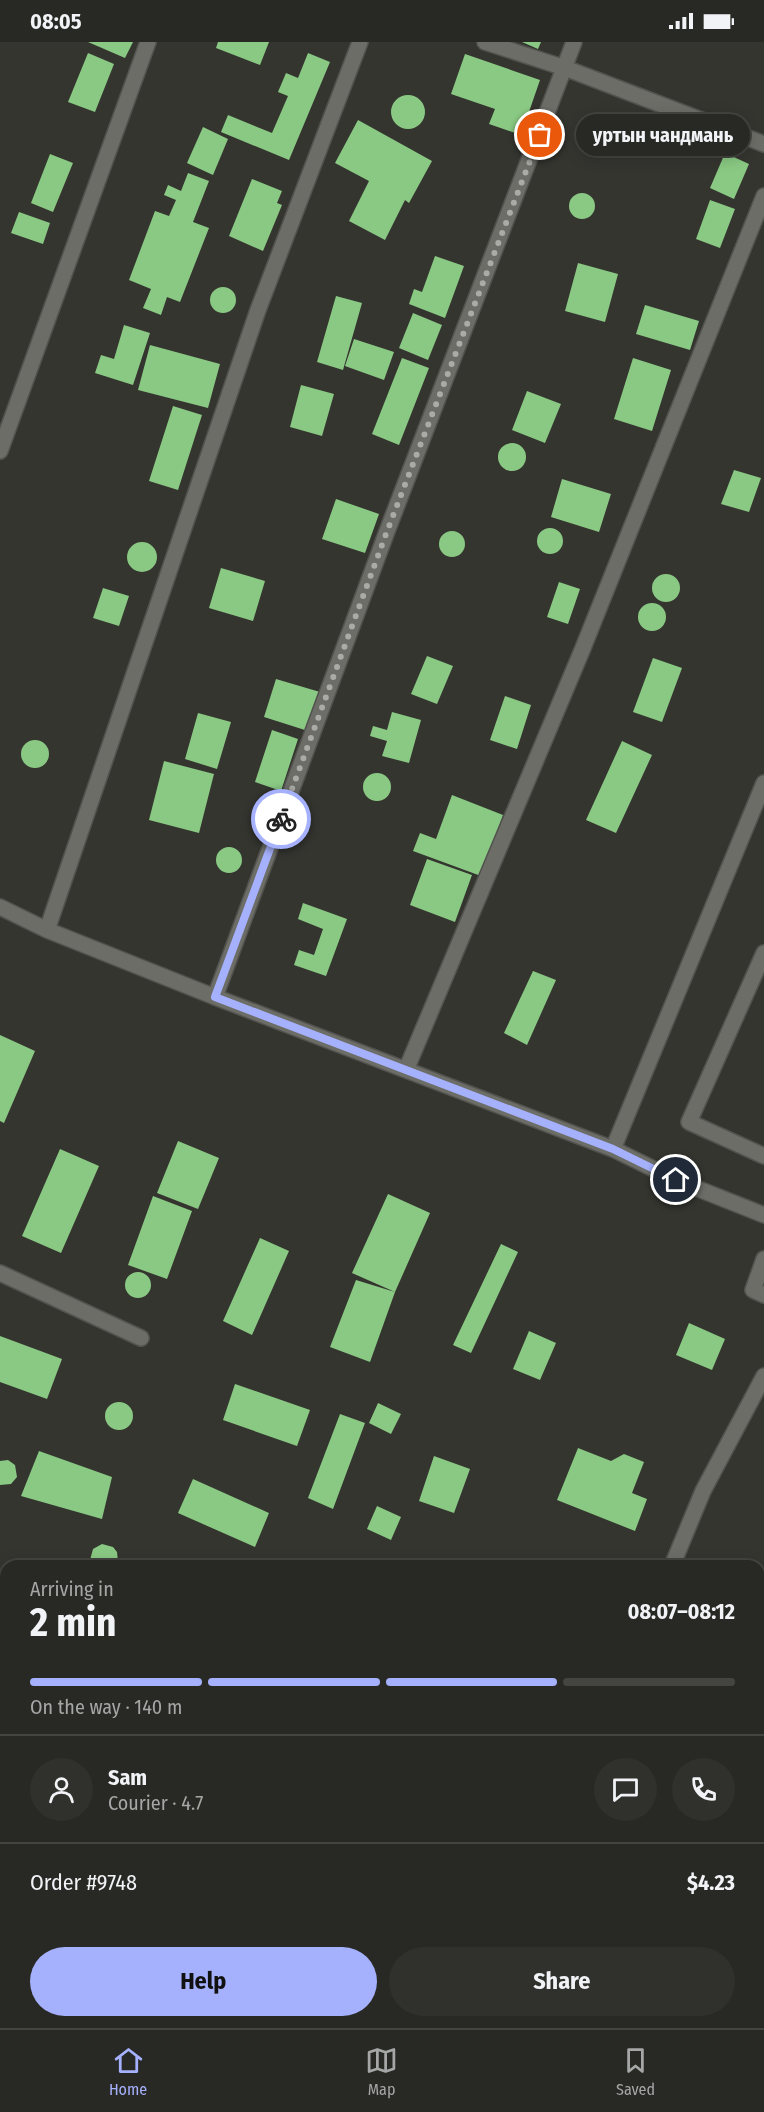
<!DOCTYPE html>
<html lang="en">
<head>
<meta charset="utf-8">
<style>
  :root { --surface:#282824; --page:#30302c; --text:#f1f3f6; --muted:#a5a6a6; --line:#444441; --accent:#a5b1fc }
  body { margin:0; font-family:"Fira Sans Condensed",sans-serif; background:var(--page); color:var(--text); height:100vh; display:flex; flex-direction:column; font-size:22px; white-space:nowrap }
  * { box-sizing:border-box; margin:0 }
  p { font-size:20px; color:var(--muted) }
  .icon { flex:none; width:33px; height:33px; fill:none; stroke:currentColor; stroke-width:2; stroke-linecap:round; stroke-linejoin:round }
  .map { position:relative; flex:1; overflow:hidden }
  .details { position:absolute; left:0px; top:1518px; width:765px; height:468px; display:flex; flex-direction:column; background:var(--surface); border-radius:18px 18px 0 0; box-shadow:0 3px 15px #0003,0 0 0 2px var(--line) }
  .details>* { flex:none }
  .pin { position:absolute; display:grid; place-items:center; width:51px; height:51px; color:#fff; margin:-26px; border:3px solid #fff; border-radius:50%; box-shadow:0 2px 6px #0007 }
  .courier { position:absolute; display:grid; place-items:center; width:60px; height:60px; margin:-30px; border:4px solid #a5b1fc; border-radius:50%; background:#fff; color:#222; box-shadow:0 2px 8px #0007 }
  .bubble { position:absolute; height:42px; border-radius:21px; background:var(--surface); box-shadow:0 3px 15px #0003,0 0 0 2px var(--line); font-size:20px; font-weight:700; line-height:42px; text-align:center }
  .summary em { font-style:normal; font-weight:700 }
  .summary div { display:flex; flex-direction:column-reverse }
  .summary { display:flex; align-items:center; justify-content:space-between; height:102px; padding:0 30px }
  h1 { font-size:39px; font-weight:700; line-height:45px }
  .bar { display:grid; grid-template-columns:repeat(4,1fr); gap:9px 6px; align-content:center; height:72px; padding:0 30px }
  .bar i { height:8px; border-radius:4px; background:var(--line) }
  .bar .active { background:var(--accent) }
  .bar p { grid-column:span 4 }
  .line { display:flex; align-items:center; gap:15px; padding:0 30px; border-top:2px solid var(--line) }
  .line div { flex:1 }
  .round { display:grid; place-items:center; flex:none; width:63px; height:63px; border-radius:32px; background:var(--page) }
  .primary-button { display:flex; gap:12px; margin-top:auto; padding:12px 30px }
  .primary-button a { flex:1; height:69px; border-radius:36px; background:var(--accent); color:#111; font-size:24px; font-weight:700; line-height:69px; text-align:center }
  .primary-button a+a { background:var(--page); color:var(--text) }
  .status { display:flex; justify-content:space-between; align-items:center; height:42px; padding:0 30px; background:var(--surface); direction:ltr }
  .status svg { height:16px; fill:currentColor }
  .tab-bar { display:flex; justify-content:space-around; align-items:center; height:84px; border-top:2px solid var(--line); background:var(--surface); font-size:16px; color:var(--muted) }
  .tab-bar a { display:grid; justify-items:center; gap:3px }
  .tab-bar .active { color:var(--accent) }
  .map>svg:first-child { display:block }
  .building { fill:#8ac983 }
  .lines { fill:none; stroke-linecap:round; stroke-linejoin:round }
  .minor-casing { stroke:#52524e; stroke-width:18 }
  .major-casing { stroke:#52524e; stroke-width:18 }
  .minor { stroke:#6d6d68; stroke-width:15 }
  .major { stroke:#b3966b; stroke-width:15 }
  .done { stroke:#aaaaa6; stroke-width:6; stroke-dasharray:0 10.8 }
  .route { stroke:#a5b1fc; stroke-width:8 }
</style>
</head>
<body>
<div class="status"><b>08:05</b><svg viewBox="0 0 49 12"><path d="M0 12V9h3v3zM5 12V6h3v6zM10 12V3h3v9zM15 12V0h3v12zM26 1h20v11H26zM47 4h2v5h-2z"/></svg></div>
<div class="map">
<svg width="764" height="1986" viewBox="0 0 764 1986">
  <rect width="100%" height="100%" fill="#353530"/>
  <path class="building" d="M88,0h45l-8,16z
    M218,0h51l-9,23 -44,-17z
    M522,0h19l-3,7z
    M88,11l26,11 -19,48 -27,-10z
    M308,11l22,9 -41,98 -68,-28 7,-17 44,18 16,-37 -10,-4 8,-19 12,5z
    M465,12l75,26 -19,55 -32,-11 6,-15 -44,-15z
    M391 70a17 17 0 1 1 34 0a17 17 0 1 1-34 0Z
    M358,78l74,41 -23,42 -4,-3 -20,40 -36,-19 20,-40 -34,-18z
    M203,85l25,12 -15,36 -26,-12z
    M725,111l24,11 -15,35 -24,-11z
    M50,112l23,9 -20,49 -22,-9z
    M188,131l21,8 -16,41 16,6 -29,74 -13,-5 -6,18 -18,-7 8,-19 -22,-9 26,-69 14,5 7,-16 -12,-5 4,-10 13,6z
    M252,137l30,12 -5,12 5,2 -19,46 -34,-15z
    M569 164a13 13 0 1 1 26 0a13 13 0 1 1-26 0Z
    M710,158l25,9 -15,39 -24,-9z
    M19,170l31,11 -7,21 -32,-11z
    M435,214l29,10 -19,52 -36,-14 5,-15 8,3z
    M578,221l40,11 -13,48 -40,-11z
    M210 258a13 13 0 1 1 26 0a13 13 0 1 1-26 0Z
    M336,254l26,7 -19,67 -26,-8z
    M645,263l54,16 -9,29 -54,-16z
    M413,271l29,12 -14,35 -29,-12z
    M124,283l26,8 -17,52 -38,-12 6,-18 13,4z
    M354,297l40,13 -10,28 -39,-14z
    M150,303l70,19 -12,44 -70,-18z
    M402,316l27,10 -30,77 -27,-11z
    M633,316l38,12 -19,61 -38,-12z
    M301,343l33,9 -12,42 -32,-9z
    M527,349l34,13 -16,39 -33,-13z
    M173,364l29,9 -24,75 -29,-9z
    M498 415a14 14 0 1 1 28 0a14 14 0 1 1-28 0Z
    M734,428l27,8 -12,34 -28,-8z
    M562,437l49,15 -12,38 -48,-15z
    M336,457l43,15 -14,39 -43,-14z
    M537 499a13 13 0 1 1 26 0a13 13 0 1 1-26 0Z
    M439 502a13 13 0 1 1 26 0a13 13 0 1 1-26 0Z
    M127 515a15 15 0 1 1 30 0a15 15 0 1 1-30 0Z
    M221,526l44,13 -12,40 -44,-13z
    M652 546a14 14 0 1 1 28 0a14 14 0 1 1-28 0Z
    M559,540l21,7 -12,35 -21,-7z
    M103,546l26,8 -10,30 -26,-8z
    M638 575a14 14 0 1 1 28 0a14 14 0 1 1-28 0Z
    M427,614l26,10 -16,38 -26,-10z
    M653,616l29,10 -20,54 -29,-10z
    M276,637l44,13 -12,39 -44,-14z
    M505,654l26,9 -14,44 -27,-9z
    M392,670l29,8 -12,43 -27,-7 5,-15 -17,-5 3,-10 14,4z
    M198,671l33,9 -14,47 -32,-10z
    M272,688l26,9 -17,52 -26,-9z
    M21 712a14 14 0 1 1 28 0a14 14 0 1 1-28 0Z
    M622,699l30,14 -36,78 -30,-13z
    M164,719l50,13 -15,59 -50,-13z
    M363 745a14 14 0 1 1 28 0a14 14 0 1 1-28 0Z
    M452,753l51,20 -22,61 -68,-25 7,-18 16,6z
    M216 818a13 13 0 1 1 26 0a13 13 0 1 1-26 0Z
    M427,817l45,16 -17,47 -45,-17z
    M303,861l44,16 -21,57 -32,-11 5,-15 15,5 9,-26 -25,-10z
    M533,929l23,9 -29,65 -23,-12z
    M0,993l35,16 -31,72 -4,-2z
    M178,1099l41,17 -21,51 -41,-16z
    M60,1107l39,17 -38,87 -39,-17z
    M388,1152l42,19 -35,79 -25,70 -40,-15 26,-67 39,12 -43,-19z
    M153,1154l39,15 -25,68 -39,-14z
    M260,1196l29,13 -37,84 -29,-14z
    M501,1202l17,8 -47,101 -18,-8z
    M125 1243a13 13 0 1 1 26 0a13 13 0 1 1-26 0Z
    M689,1281l36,16 -13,31 -36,-15z
    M529,1289l27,12 -16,37 -27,-11z
    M0,1294l62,23 -15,40 -47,-17z
    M235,1342l75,26 -13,36 -74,-26z
    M105 1374a14 14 0 1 1 28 0a14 14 0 1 1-28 0Z
    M378,1361l23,11 -10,20 -22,-11z
    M340,1372l25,9 -32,86 -25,-11z
    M578,1406l33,13 13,-7 20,8 -12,31 15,6 -12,32 -78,-31z
    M39,1409l73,26 -10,42 -81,-23z
    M434,1414l36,13 -16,44 -35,-12z
    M8,1418l7,5 2,12 -6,7 -11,1v-24z
    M193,1437l76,34 -14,34 -77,-34z
    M377,1464l24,11 -10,23 -24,-11z
    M102,1502l11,3 4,5 1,10 -2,4h-24l-2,-6 3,-11z
    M6,1679v23l-5,-14z
    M528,1980h59l-2,6h-44z
    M604,1980h5l13,6h-21z
    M662,1980h31l-2,6h-32z"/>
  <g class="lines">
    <g class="minor-casing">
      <path id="minor" d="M485,0l80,26 199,76
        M0,409l148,-409
        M0,865l47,23 168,67 398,152 63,31 88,35
        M47,888l211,-620 102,-268
        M764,911l-75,169 75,34
        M215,955l171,-463 188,-492
        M406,1028l177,-422 181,-452
        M613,1107l151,-366
        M764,1217l-11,31 11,5
        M0,1231l141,65
        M672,1524l31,-75 61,-115
        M759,1893l5,-9
        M211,1986l3,-6
        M720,1986l3,-6"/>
    </g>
    <g class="major-casing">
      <path id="major" d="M0,1942l6,3
        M74,1980l12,6"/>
    </g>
    <use href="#minor" class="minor"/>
    <use href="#major" class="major"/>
  </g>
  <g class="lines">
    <path class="done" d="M281,777l105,-285 154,-399"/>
    <path class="route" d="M281,777l-66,178 398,152 63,31"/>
  </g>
</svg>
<div class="pin" style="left:540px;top:93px;background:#ea580c"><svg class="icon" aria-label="bag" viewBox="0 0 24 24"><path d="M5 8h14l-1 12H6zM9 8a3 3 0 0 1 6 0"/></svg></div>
<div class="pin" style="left:676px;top:1138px;background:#1f2937"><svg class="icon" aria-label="home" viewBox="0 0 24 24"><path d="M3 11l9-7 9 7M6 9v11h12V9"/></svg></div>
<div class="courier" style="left:281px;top:777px"><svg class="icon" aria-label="bike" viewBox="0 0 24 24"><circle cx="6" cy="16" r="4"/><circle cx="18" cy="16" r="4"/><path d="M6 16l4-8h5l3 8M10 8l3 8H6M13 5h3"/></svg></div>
<div class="bubble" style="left:576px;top:72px;width:174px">уртын чандмань</div>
<section class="details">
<div class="summary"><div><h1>2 min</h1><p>Arriving in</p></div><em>08:07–08:12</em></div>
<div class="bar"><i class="active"></i><i class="active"></i><i class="active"></i><i></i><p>On the way · 140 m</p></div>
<div class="line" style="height:108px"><a class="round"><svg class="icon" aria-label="person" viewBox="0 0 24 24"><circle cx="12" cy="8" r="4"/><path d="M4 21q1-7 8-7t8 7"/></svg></a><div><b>Sam</b><p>Courier · 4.7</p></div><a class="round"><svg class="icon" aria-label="chat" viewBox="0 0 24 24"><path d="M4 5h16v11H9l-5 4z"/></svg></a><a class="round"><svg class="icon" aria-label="phone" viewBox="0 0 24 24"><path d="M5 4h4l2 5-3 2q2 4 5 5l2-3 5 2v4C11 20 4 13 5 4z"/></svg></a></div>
<div class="line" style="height:78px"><div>Order #9748</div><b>$4.23</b></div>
<div class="primary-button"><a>Help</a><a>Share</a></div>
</section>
</div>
<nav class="tab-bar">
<a class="active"><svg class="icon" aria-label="home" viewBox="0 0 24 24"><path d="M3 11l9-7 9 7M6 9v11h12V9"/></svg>Home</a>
<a><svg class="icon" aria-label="map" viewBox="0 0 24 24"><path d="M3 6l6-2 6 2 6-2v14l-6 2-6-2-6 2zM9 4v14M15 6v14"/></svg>Map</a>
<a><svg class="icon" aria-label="saved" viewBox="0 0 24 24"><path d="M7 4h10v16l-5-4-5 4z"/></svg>Saved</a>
</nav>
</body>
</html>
